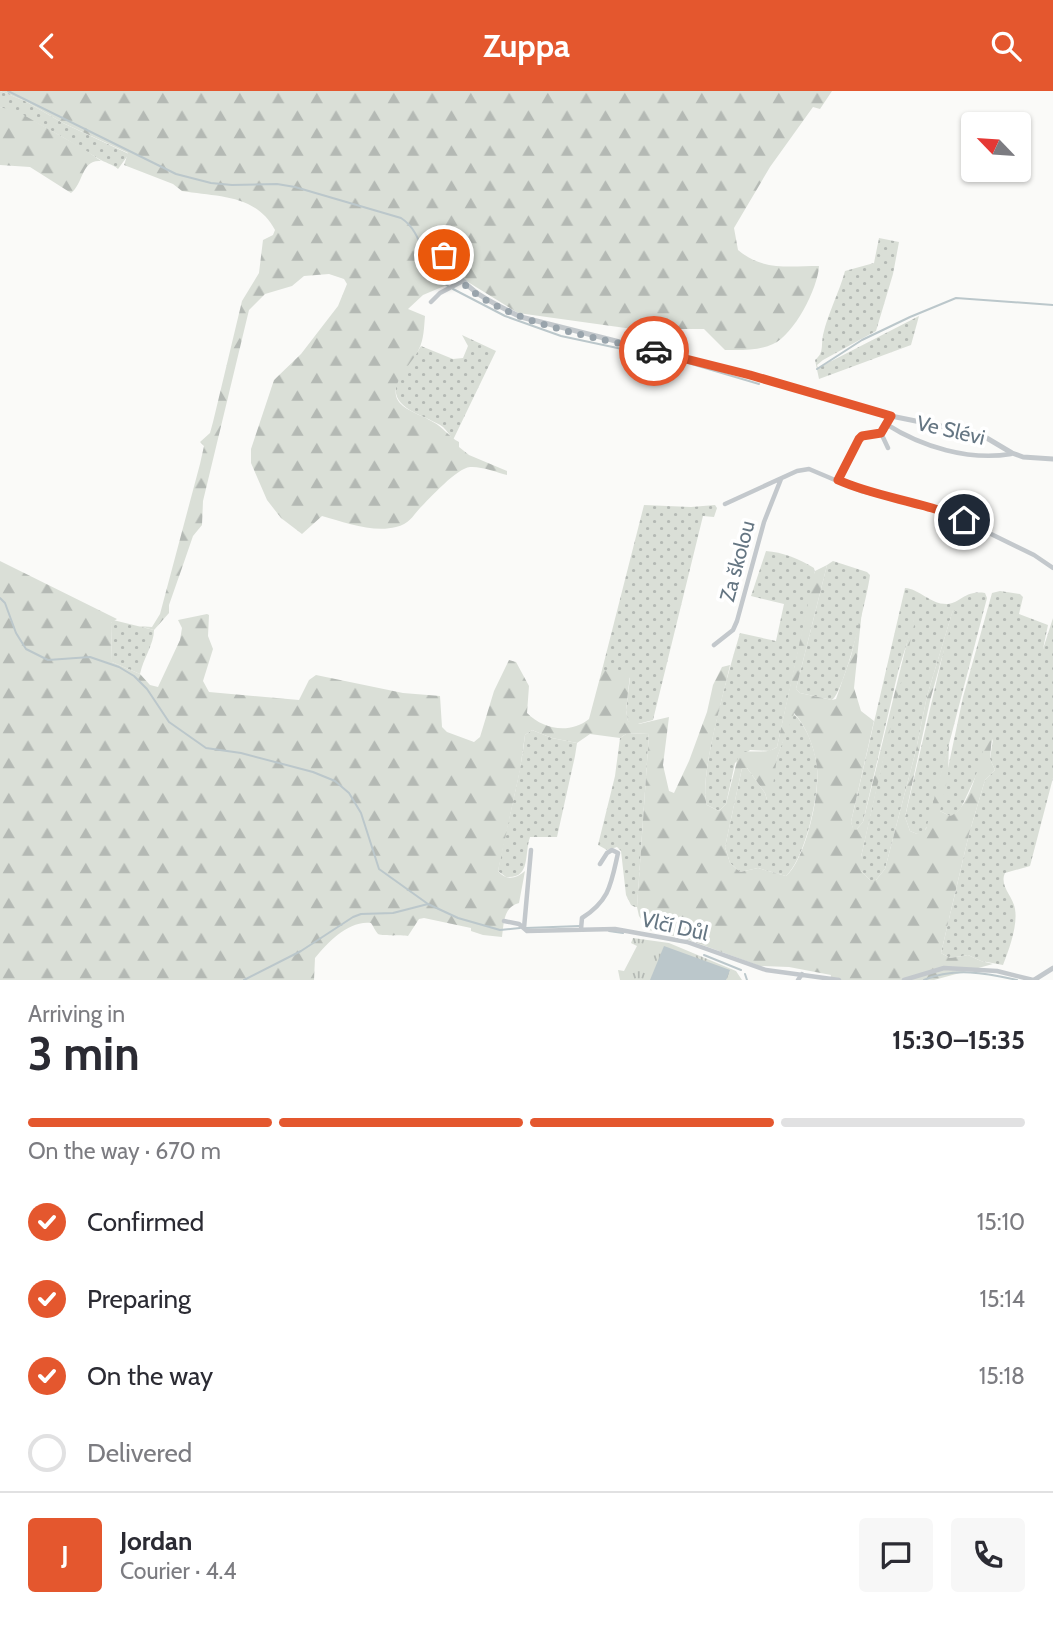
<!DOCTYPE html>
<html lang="en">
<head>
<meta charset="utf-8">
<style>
  :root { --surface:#fff; --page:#f7f7f7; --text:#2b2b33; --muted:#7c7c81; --line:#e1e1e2; --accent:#e4572e }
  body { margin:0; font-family:Cabin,sans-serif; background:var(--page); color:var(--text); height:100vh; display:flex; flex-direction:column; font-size:26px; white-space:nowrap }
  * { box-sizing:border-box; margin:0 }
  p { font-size:23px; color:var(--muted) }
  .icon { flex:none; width:38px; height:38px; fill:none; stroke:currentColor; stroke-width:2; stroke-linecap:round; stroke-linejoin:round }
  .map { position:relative; height:889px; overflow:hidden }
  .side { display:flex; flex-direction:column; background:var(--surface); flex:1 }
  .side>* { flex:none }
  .needle { width:46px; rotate:295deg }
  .tools { position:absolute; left:961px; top:21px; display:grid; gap:14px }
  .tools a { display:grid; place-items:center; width:70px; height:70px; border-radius:7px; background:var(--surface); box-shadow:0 2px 5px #0004; font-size:35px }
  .pin { position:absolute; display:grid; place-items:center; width:60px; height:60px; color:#fff; margin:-30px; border:4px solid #fff; border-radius:50%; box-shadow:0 2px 7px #0007 }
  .courier { position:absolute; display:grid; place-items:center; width:70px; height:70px; margin:-35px; border:5px solid #e4572e; border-radius:50%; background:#fff; color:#222; box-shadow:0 2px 9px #0007 }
  .head em { font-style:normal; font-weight:800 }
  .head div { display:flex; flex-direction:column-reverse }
  .head { display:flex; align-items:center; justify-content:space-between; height:119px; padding:0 28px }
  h1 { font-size:46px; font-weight:800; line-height:52px }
  .bar { display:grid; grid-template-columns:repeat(4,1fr); gap:10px 7px; align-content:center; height:84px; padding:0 28px }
  .bar i { height:9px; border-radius:5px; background:var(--line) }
  .bar .current { background:var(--accent) }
  .bar p { grid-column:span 4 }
  .line { display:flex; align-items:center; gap:18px; padding:0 28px; border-top:2px solid var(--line) }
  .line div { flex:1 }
  .round { display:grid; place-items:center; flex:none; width:74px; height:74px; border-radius:7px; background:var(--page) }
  ol { padding:0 28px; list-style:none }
  li { display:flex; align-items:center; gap:21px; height:77px }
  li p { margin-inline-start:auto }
  li .icon { padding:7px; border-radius:50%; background:var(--accent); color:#fff; stroke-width:4 }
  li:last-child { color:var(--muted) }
  li i { width:38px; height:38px; border:4px solid var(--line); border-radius:50% }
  header { display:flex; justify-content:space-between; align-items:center; height:91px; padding:0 28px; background:var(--accent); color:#fff; font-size:32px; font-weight:800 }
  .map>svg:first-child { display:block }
  .grass { fill:url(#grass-dots) }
  .forest { fill:url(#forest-firs); fill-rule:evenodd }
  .park { fill:url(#park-tufts) }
  .water { fill:#bbc7cb }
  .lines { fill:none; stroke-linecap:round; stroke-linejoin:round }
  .stream { stroke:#bbc7cb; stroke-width:2 }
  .minor { stroke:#c3c8cc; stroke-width:4.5 }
  .tertiary { stroke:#c3c8cc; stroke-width:5 }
  .done { stroke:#99a4ac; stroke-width:7; stroke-dasharray:0 12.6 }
  .route { stroke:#e4572e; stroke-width:9 }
  .labels { text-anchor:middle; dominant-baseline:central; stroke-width:7; stroke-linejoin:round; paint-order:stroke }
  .street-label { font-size:21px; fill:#657683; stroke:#fff }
</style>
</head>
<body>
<header><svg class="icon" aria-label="back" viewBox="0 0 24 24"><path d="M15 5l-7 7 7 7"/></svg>Zuppa<svg class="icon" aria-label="search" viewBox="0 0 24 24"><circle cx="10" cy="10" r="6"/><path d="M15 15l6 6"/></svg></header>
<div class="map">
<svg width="1053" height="889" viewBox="0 0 1053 889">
  <defs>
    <pattern id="grass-dots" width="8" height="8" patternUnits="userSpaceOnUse" patternTransform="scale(1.75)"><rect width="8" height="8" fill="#dadfd7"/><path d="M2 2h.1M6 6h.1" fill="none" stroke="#b4b9b4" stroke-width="1.8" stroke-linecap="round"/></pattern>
    <pattern id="forest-firs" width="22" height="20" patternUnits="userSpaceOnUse" patternTransform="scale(1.75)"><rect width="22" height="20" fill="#dadfd7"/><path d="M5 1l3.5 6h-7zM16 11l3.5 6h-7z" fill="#b4b9b4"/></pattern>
    <pattern id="park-tufts" width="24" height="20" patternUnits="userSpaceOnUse" patternTransform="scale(1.75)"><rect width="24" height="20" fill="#dadfd7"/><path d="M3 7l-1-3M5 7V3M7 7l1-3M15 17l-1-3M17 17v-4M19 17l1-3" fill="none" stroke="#b4b9b4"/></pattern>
  </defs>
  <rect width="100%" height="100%" fill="#fafaf8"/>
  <path class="grass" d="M0,0l25,10 38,22 66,31 -11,15c-5,-5 -13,-6 -19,-10 -32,-19 -64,-40 -99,-52z
    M879,147l20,4 -6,32 -17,57 -53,29 -6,5 1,3 101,-52 -8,29 -92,34 -4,-19c9,-7 6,-14 8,-25 5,-22 16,-42 22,-64l29,-8z
    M462,244l34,16 -43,89c-3,-5 -6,-9 -10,-13 -19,-13 -59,-18 -44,-50 5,-9 16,-20 22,-31l32,13 10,-1 5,-12z
    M644,414l47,2 24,-2 2,3 -3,9 -11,-1 -50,204 -19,5 -6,-4 -2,-11 4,-32 -15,-8h-13z
    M766,460c16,1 34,8 48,17l1,7 -38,172 -7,4 -20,-1 -15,13 -9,41 -7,7 -12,-6c-10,-25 24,-142 33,-172l36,8 8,-37 -33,-8z
    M833,470l34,11 3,3c-2,19 -26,118 -38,125l-32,-7 -4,-4 31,-124z
    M905,497c15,1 26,17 43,16 14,-2 17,-14 37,-11l2,5 -59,227 -5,8 -6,1 -7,-3 -5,-14 48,-207 -26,86 -11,54 -31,119 -9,11h-6l-9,-9v-14l53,-237 -16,52 -35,150 -7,8 -3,-1 -2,-7z
    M1000,500l20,3 3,3 -4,17 29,11 -5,24 10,-31v160l-23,88 -25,7c-6,13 8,23 10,36 3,16 -6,41 -12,56l-22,-4 -13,-6 -18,3 -9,-5 28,-119 16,-54 10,-10 -5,-11 3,-20 -32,69 -7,7 -4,1 -10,-5v-5l23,-109 29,-104z
    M113,529l41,10c0,14 -11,29 -14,44l-28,-12 -1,-39z
    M793,622c14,13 22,36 24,54 3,26 -12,92 -31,109l-28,-8 -18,4 -10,-9 -5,-16 17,-79h5l18,25 2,7 10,-43z
    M532,639l20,8 25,5 -2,13 -18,81h-27c-6,18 1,42 -24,40l-8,-6c8,-45 22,-90 27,-136z
    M649,642l-12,174h-2l-4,-2 -5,-10 -5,-44 -4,-4 -10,3 -9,-5 17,-69 5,-38 6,-4z"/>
  <path class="forest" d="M0,0h832l-12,18 -7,-2 -43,60 -36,61 4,22c25,21 50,16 81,16 -1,22 -25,69 -46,78 -15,7 -32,6 -48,6l-21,-21h-36l-21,2 -129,-18 -55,-34 -18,-30 -9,8 13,27 -26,11 -15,14 17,7c-1,11 -1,23 -6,33 -7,16 -37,40 -16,57 9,7 21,10 30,16 10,5 16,15 26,20v5l10,8 38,16v4c-11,-3 -26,-9 -37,-8 -13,1 -40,31 -50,41 -8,9 -11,16 -24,19 -23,6 -52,-5 -74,-11l-20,18 -21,-16 -14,-18 -16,-37v-14l23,-69 27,-26 37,-48 9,-22 -3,-5 -15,-5 -25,2 -12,10 -27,8 -16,16 -46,191 -1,24 -9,11 -10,29 -14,40v8l-15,17 -15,-4 13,1 8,-13 40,-150 4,-18 -4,-4 10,-9 3,-11 29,-121 17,-28 4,-33 10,-5 2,-5c-19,-36 -57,-33 -93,-39l-9,-7 -49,-19 4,-12 -65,-30 -38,-22z
    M0,16l20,6 64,36 17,12c-20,-2 -17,22 -30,32l-41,-26 -30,-2z
    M0,470l117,58 -6,4 1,39 28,12 10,11 8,2 22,-47 2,-12 -4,-8 29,-6 2,1 -1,21 5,13 -10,32 6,11 90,8 10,-20 7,-5 87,18 37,3 2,31 5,5 27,10 6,-5 14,-46 15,-31 7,2 13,24 -2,27c17,17 43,21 62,6l13,-49h24l4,5 -4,35 2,11 11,3 30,-7 -6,48 6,26 5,2 15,-32 18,-49 6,-27 9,-18 8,-2c-6,29 -32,117 -23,140l12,6 7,-7 13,-51c12,-4 28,2 38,-6l38,-176 12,-6 -31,124 4,4 32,7 4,-1 15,-43 11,-46 -8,78 7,23 13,10 -23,101 2,6 3,2 7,-8 49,-200 3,-1 -54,236v14l9,9h6l9,-11 31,-119 11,-54 25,-83 3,-3 -25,91 -25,116 5,14 7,3 9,-5 23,-86 -1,33 -8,35 10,5c20,-6 30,-57 36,-77l3,-4h3l-2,24 5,11 -10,10 -16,54 -28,119 9,5 18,-3 13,6 12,3 -59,16h-104l1,-5 -42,-8 -29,-1 -74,-27 -37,-9 -10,-14 -2,-9 12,-174 -23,1 -6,4 -30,-4 -13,9 -25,-5 -20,-8 -7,5 -5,35 -22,101c8,10 18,8 27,0l-6,32c-16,4 -15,20 -17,34l-19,-2 -12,-4v-3l-47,-10 -5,1 -11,17c-6,-1 -28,0 -30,-2 -3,-3 -4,-7 -7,-11 -22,-3 -43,19 -56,35l-1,22h-314zM794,622c13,14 21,36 23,55 3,25 -11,91 -31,108l-28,-8 -18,4 -10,-9 -5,-16 17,-79h5l18,25 2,7h4l6,-43z"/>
  <path class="park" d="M633,847l36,5 67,28 6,9h-122l-2,-10 6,1 13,-25 -6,-3z"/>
  <path class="water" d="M664,855l66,24 -4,10h-76z"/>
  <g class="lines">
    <path class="stream" d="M8,0l168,83 35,9 21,2 45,-1 18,3 106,31c25,16 20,52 47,68
      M453,198l52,27 56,20 127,27 71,21
      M817,278l45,-29 48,-23 46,-19 97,7
      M0,507l5,5 11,30 10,16 22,11 42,-3 29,10 15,9 13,13 22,33 37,26 35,5 72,19 22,9 14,12 12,20 18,56 49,35 30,14 42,12 20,-2
      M526,837l54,-2
      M609,840l14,2
      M704,864l37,15
      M745,883l2,6
      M244,889l57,-29 52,-34 8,-3 32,-1 35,-9
      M924,889c30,-13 62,-7 93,0"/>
    <path class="minor" d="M431,211l9,-9 21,-11
      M886,333c36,23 83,37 125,30
      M881,342l10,-17
      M881,342l7,15
      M838,389l24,-44 19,-3
      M725,413l72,-33 12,-2 52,22 79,18 94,46 19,13
      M714,554l19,-15 4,-9 27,-99 17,-43
      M504,830l15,3 8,7 88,-2 72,13 79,28 73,10
      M524,837l7,-78
      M581,838l1,-11c28,-18 29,-34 36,-65l-6,-3 -5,3 -7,11
      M798,889l4,-6
      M904,889l40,-12 53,3 36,9"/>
    <path class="tertiary" d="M444,164c21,36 40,44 77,62l229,58 141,41 89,18 32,19 11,4 30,2
      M1034,889l19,-12"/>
  </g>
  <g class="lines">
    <path class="done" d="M444,164c5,9 10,20 18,27 40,41 137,56 192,69"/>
    <path class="route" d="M654,260l96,24 141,41 -10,17 -19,3 -3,3 -21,41c40,18 85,21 126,40"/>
  </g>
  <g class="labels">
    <g class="street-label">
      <text transform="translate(951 339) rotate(13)">Ve Slévi</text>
      <text transform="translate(737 470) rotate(-75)">Za školou</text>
      <text transform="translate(675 835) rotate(13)">Vlčí Důl</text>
    </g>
  </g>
</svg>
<div class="tools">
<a><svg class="needle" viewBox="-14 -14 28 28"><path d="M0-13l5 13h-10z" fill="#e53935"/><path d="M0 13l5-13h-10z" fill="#7c7c81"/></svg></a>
</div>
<div class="pin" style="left:444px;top:164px;background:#ea580c"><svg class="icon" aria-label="bag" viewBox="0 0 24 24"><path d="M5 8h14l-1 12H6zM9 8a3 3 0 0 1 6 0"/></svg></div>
<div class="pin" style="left:964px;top:429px;background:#1f2937"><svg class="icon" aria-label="home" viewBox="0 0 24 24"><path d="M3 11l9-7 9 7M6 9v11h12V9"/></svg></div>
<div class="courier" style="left:654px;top:260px"><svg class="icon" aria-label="car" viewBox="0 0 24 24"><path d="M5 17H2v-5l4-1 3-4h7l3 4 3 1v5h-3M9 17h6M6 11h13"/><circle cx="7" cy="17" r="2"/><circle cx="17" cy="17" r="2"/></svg></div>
</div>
<section class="side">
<div class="head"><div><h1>3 min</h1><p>Arriving in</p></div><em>15:30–15:35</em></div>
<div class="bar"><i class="current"></i><i class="current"></i><i class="current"></i><i></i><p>On the way · 670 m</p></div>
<ol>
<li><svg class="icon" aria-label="check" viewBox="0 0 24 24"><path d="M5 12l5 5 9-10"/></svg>Confirmed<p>15:10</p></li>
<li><svg class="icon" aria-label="check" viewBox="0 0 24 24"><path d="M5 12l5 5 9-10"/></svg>Preparing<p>15:14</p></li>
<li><svg class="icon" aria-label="check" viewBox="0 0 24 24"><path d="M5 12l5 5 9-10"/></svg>On the way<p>15:18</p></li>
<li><i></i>Delivered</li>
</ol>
<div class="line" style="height:126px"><b class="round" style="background:var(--accent);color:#fff">J</b><div><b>Jordan</b><p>Courier · 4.4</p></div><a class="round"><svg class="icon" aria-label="chat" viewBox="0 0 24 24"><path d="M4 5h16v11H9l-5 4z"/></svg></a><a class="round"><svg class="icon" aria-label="phone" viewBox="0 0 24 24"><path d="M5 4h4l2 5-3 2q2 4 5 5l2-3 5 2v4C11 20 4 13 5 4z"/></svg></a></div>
</section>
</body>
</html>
